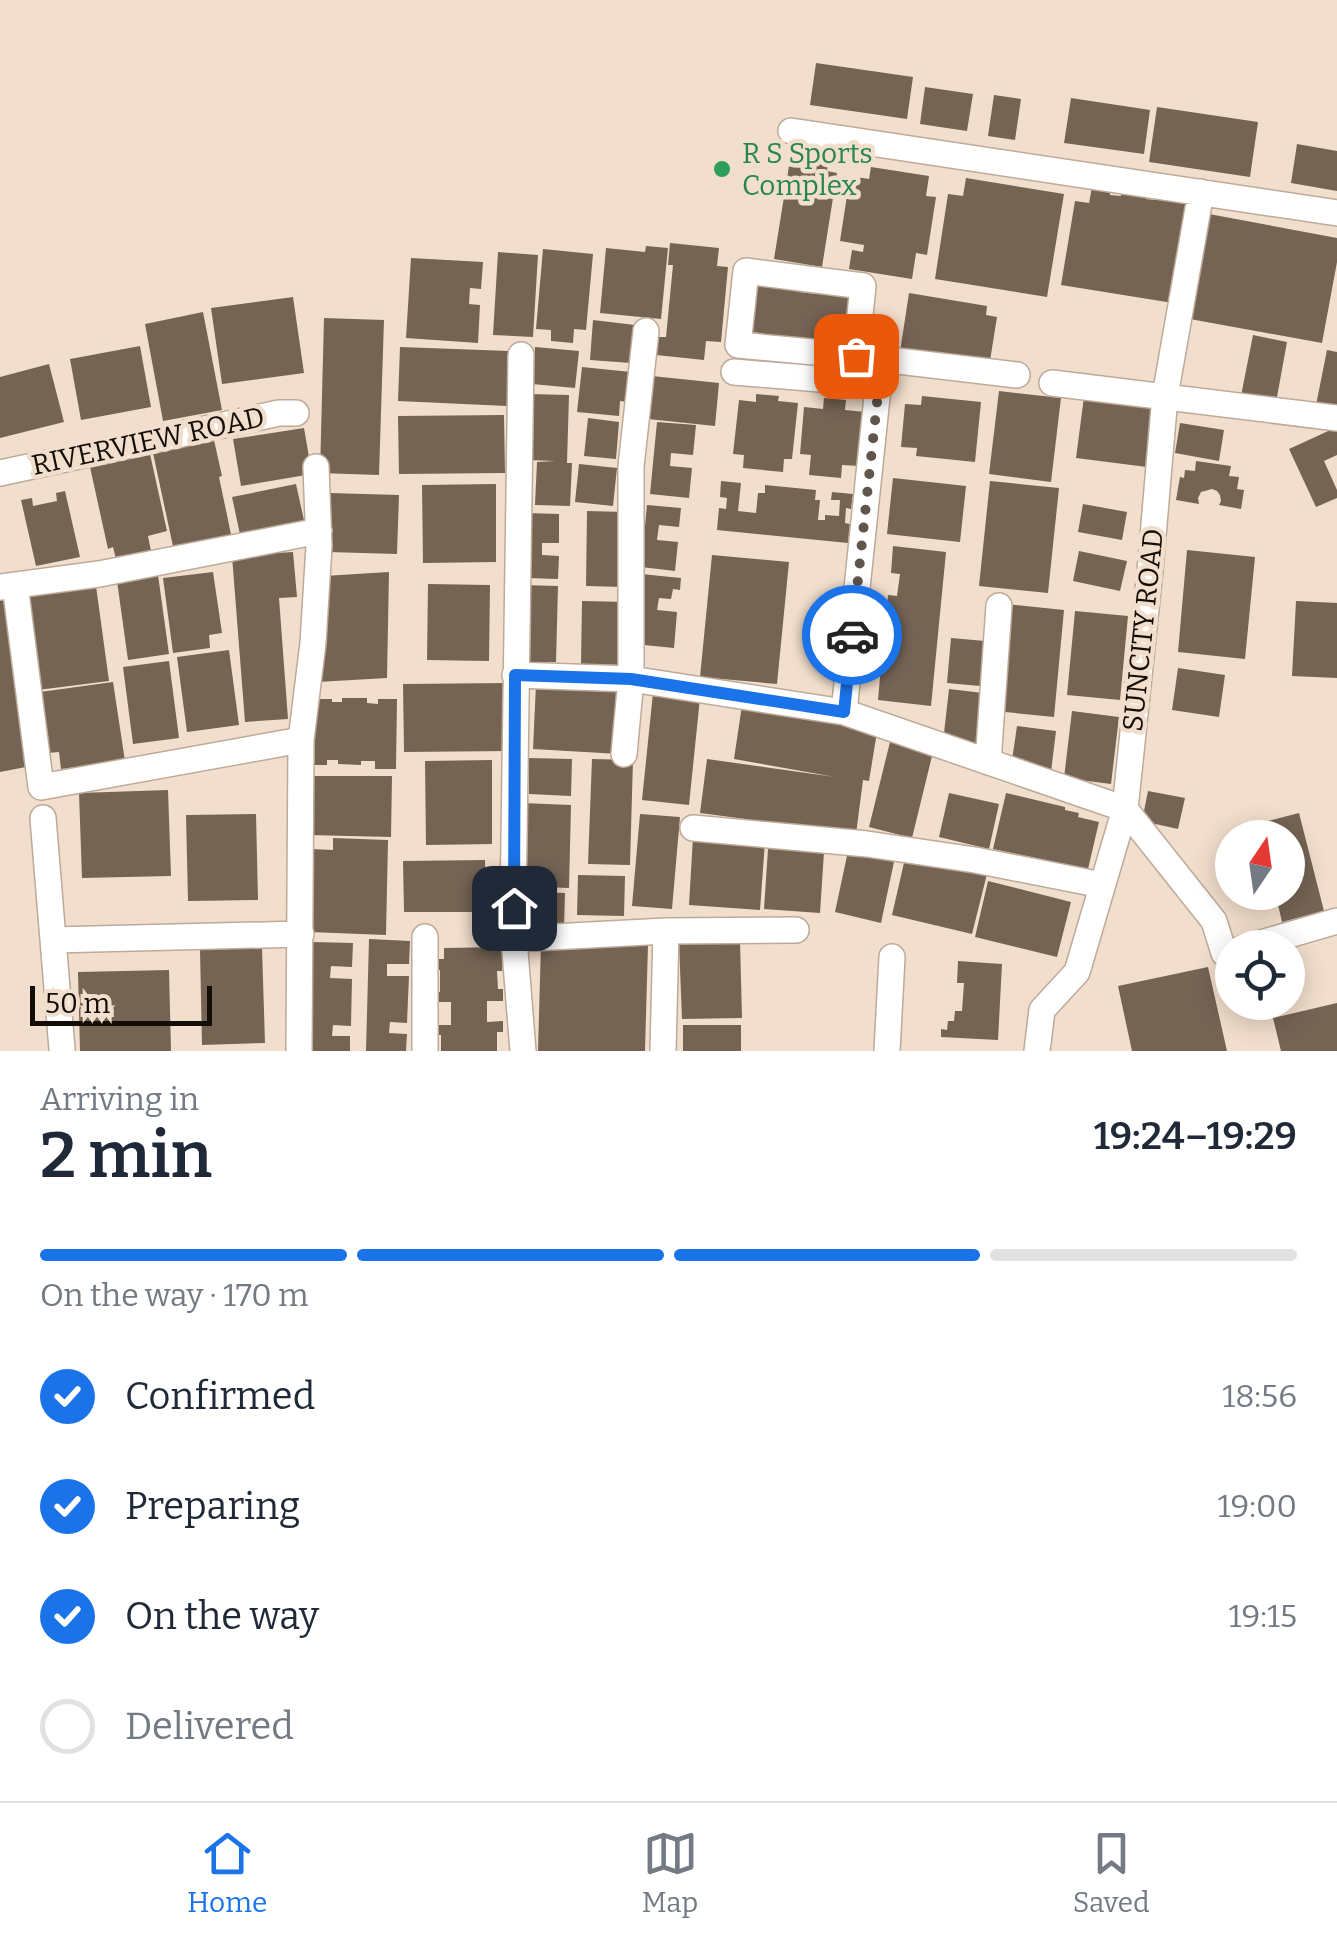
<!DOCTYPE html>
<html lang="en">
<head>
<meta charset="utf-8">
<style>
  :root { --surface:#fff; --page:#f6f6f7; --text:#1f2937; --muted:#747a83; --line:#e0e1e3; --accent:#1a73e8 }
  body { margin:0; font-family:Bitter,serif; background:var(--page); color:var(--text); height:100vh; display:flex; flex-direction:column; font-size:38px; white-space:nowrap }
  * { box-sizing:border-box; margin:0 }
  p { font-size:32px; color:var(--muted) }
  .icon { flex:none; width:55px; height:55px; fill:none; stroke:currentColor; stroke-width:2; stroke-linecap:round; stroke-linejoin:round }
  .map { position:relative; height:1051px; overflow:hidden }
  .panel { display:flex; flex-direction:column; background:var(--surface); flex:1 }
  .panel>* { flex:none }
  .needle { width:65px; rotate:13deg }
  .buttons { position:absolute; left:1215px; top:820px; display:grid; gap:20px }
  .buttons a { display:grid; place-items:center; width:90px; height:90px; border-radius:50%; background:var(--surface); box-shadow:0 5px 25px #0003; font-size:50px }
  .scale { position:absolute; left:30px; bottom:25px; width:182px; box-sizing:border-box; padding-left:10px; border:5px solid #130d07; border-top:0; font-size:28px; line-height:35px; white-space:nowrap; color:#130d07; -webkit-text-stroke:8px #f2decc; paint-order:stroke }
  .pin { position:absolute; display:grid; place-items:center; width:85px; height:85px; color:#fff; margin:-42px; border-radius:20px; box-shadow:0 5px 15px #0006 }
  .courier { position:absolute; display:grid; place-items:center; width:100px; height:100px; margin:-50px; border:8px solid #1a73e8; border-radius:50%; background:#fff; color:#222; box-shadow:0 2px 12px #0007 }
  .overview em { font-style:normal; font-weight:600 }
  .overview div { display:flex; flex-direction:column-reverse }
  .overview { display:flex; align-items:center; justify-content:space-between; height:170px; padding:0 40px }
  h1 { font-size:65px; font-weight:600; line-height:75px }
  .bar { display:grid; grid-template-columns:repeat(4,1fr); gap:15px 10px; align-content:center; height:120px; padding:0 40px }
  .bar i { height:12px; border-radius:8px; background:var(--line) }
  .bar .current { background:var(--accent) }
  .bar p { grid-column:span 4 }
  ol { padding:0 40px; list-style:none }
  li { display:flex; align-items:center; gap:30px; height:110px }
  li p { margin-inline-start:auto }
  li .icon { padding:10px; border-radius:50%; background:var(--accent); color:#fff; stroke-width:4 }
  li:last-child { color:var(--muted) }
  li i { width:55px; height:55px; border:5px solid var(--line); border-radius:50% }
  .tabs { display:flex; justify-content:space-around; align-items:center; height:140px; border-top:2px solid var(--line); background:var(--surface); font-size:28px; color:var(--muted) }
  .tabs a { display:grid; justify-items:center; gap:5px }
  .tabs .current { color:var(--accent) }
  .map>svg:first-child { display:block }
  .building { fill:#756454 }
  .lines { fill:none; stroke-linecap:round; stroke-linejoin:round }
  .street-casing { stroke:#bdaa99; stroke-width:28 }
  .street { stroke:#fff; stroke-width:25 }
  .done { stroke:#61564c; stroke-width:10; stroke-dasharray:0 18 }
  .route { stroke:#1a73e8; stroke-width:12 }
  .leisure-dot { fill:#2e9e5b; stroke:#f2decc; stroke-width:4 }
  .labels { text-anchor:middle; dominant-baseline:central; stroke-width:9; stroke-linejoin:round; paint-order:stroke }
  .leisure-label { font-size:28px; fill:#27864d; stroke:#f2decc; text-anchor:start }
  .street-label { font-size:28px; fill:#130d07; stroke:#f2decc }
</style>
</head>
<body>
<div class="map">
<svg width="1337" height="1051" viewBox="0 0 1337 1051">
  <rect width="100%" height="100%" fill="#f2decc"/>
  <path class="building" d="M816,63l97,14 -6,42 -97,-14z
    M925,87l48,7 -6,37 -47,-7z
    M994,95l27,4 -6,41 -27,-4z
    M1071,98l79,12 -6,44 -80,-11z
    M1157,107l101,15 -8,55 -101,-15z
    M1297,144l40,7v40l-46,-8z
    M804,152l25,4 -2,15 10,2 -15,94 -48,-8 15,-93 13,2z
    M871,167l58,9 -3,20 10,1 -9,58 -11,-2 -4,26 -63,-10 3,-19 11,2 1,-7 -24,-4 10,-65 19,3z
    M966,178l98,16 -17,103 -112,-18 13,-85 15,2z
    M1092,187l18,3v5l11,1 1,-7 25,4 -1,6 9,1 1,-6 34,6 -17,103 -112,-18 14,-84 14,2z
    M1209,214l128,24v24l-15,81 -132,-24z
    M670,243l49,5 -2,18 11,1 -7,75 -15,-1 -2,19 -48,-5 2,-18h8l7,-72h-5z
    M646,246l22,2 -7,71 -61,-6 6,-65 39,4z
    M543,249l50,5 -7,76 -12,-1 -1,14 -22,-2v-11l-15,-1z
    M498,252l40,3 -5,82 -40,-2z
    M411,258l72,4 -2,27 -11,-1 -1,16 11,1 -2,38 -72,-5z
    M756,274l44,8 -1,10 17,2 1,-10 40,7 -9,57 -101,-17z
    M909,293l78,13 -1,9 11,2 -8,50 -89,-15z
    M293,297l11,76 -82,11 -11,-76z
    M203,312l19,98 -59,11 -18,-97z
    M324,318l60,2 -5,155 -59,-2z
    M593,320l42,5 -4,38 -41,-3z
    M1253,335l34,7 -12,66 -35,-7z
    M140,346l11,61 -70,13 -11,-61z
    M400,347l109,4 -2,55 -109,-5z
    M535,347l44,4 -4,37 -43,-4z
    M1327,350l10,2v57l-21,-4z
    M49,364l15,58 -64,16v-61z
    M582,367l49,5 -3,30 -8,-1 -1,15 -42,-4z
    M652,376l67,7 -4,43 -67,-7z
    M999,391l62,7 -10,84 -62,-8z
    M529,394l40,1 -2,68h5l-2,43 -35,-1 2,-43 18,-1 -29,-1z
    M756,394l23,2 -1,5 20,2 -6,56h-8l-1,13 -40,-4 1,-13 -11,-1 6,-54 17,2z
    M922,396l59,6 -6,60 -59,-6 1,-8 -16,-1 4,-43 16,1z
    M1084,397l70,8 -7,62 -71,-9z
    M824,398l22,2 -1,10 20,2 -5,54 -18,-1 -1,13 -32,-3 2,-20 -11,-1 4,-47 19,2z
    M504,415l1,58 -106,1 -1,-58z
    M588,418l31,4 -3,37 -32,-3z
    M657,422l39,3 -3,30 -22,-2 -1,13 22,2 -3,30 -39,-4z
    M1180,423l44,7 -5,31 -44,-8z
    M1337,427v28l-13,6 13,29v8l-21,9 -27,-58z
    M304,428l8,46 -71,12 -8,-47z
    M214,440l8,36 -3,1 13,62 -58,12 -21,-98z
    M150,454l17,77 -19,5 3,15 -35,8 -3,-12 -5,2 -18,-82z
    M1196,461l35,5 -2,10 10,1 -2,12 7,1 -3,19 -22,-4 2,-4 -1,-6 -3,-4 -5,-2 -11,3 -3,6 1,6 -23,-4 4,-23 4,1 1,-8 10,1z
    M579,464l38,4 -4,38 -38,-4z
    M893,478l73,8 -6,56 -73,-8z
    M721,481l20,2 -3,28 18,2 2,-20h7v-8l51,5 -1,10h5l-2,20h7v-5l14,1 1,-16h-9l1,-8 21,2 -2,15 -5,-1 -1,15 5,1 -2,19 -131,-13 2,-22 7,1 1,-11 -7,-1z
    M990,481l69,7 -11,105 -69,-7z
    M296,484l9,41 -64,14 -9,-42z
    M496,484v78l-73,1 -1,-78z
    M65,491l15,66 -44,9 -15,-66 11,-2 1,8 24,-5 -1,-8z
    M329,493l70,2 -2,59 -69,-2z
    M1083,504l44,8 -5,28 -44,-8z
    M647,505l34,3 -2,19 -20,-2 -2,15 21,2 -3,29 -34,-4z
    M587,511l39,1 -1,75 -39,-1z
    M528,513l31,1v29h-17v12l17,1 -1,23 -32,-1z
    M893,546l53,6 -15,154 -53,-6 3,-34 6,1 2,-23 -5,-1 4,-48 9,1 3,-22 -9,-1z
    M1187,550l68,7 -10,102 -67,-7z
    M1079,551l48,10 -7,30 -47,-10z
    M293,552l4,45 -18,1 9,121 -43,3 -13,-166z
    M712,555l77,7 -12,122 -77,-7z
    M213,572l9,61 -13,2 1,13 -37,5 -10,-75z
    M389,572l-2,106 -70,4 7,-106z
    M641,574l40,4 -1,12 -7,-1 -2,10 -12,-1 -2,12 20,2 -3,36 -40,-4 7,-20 3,-35 -5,-1z
    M158,575l11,79 -41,6 -11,-79z
    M428,584l62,1 -1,76 -62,-1z
    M521,585l37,1 -2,76h-36z
    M96,586l13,95 -71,9 -12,-95z
    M10,596l21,170 -31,6v-174z
    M582,601l46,1 -1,63 -46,-1z
    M1296,601l41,2v75l-45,-2z
    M1005,604l59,6 -10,107 -59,-6z
    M1075,611l53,5 -8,84 -53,-5z
    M951,638l34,3 -5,45 -33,-3z
    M229,650l10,75 -52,7 -10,-75z
    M169,661l10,77 -46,6 -10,-77z
    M1178,668l47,7 -6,42 -47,-7z
    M113,682l12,79 -64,8 -2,-17 -11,1 -8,-61z
    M509,683l1,68 -106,1 -1,-68z
    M536,684l87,5 -4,65 -86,-5z
    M949,689l34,4 -7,53 -33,-4z
    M653,693l47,5 -11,107 -47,-5z
    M342,698h25v5l11,1v-5h19l-1,70h-21v-8h-14v4l-23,-1v-4h-11v5h-15v-66h20v3h10z
    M742,705l136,21 -9,55 -6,-1 -7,54 -156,-21 7,-54 128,18 -101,-18z
    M1072,711l47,6 -8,67 -47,-6z
    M1017,726l39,5 -5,41 -40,-5z
    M890,742l43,10 -21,86 -43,-11z
    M529,758l43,1 -1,37 -42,-2z
    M592,759l41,1 -3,105 -42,-1z
    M492,760v84l-66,1 -1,-84z
    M312,776h80l-1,61 -83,-2z
    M168,790l3,86 -89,2 -3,-85z
    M1148,791l37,7 -7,31 -36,-8z
    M949,793l50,11 -10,45 -50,-12z
    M1006,793l59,14v3l14,3 -1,4 21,5 -11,47 -95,-20z
    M522,803l49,2 -2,83 -50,-2z
    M1299,813l25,98 -42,11 -7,-30h13v-54h-28l-3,-14z
    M256,814l2,86 -70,1 -2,-86z
    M640,814l40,3 -8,92 -40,-3z
    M693,837l72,5 -5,68 -71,-5z
    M333,838l55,2 -2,95 -77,-3 2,-83 22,1z
    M768,849l56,3 -4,61 -56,-4z
    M848,851l46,11 -13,61 -46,-11z
    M906,854l81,20 -15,60 -80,-19z
    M485,860l1,52h-82l-1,-51z
    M578,875l47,1 -1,40 -47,-1z
    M988,881l83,21 -14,55 -82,-20z
    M522,892l43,1 -1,34 -43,-1z
    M369,939l41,2 -1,23h-22v12h22l-2,47 -17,-1 -1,11 18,1 -1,17h-40z
    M740,941l2,77 -60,1 -3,-76z
    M313,942l40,1 -1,24 -21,-1 -1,12 22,1 -1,47 -18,-1 -1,11h18v15h-40z
    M541,942l107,3 -3,106h-107z
    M502,947v24h-5l1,18h5v12h-16v21l16,-1v11h-6v19h-56v-16h-14v-10h24v-23h-17v-10h6v-22h-13v-11h17v-11z
    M262,948l3,95 -63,2 -2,-95z
    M958,961l44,3 -4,76 -57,-3v-8l6,1 1,-9h6l1,-10h7l2,-28h-7z
    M1208,967l19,84h-95l-14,-65z
    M169,970l2,81h-91l-2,-79z
    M1337,1003v48h-56l-8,-33z
    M683,1025h58v26h-58z"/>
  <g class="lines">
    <g class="street-casing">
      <path id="street" d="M791,131l546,82
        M734,372l134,11
        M853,382l10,-96 -117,-15 -8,74 118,11
        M1052,383l285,35
        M0,473l279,-60h17
        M15,585l26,202 260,-47
        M0,587l99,-13 220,-43
        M515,675l116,4 213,33 281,97
        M844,712l37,-353 136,16
        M624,754l7,-75v-213l15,-135
        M988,762l11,-156
        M1125,809l89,112 10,32 8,-2
        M43,818l19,231
        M693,828l174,16 108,16 127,25
        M513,908l8,-553
        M53,940l248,-6
        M1244,948l93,-27
        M299,1051l2,-311 12,-97 6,-97 -3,-79
        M425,1051v-114
        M523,1051l-9,-112 152,-8 130,-1
        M663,1051l3,-120
        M887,1051l5,-94
        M1037,1051l5,-41 35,-38 48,-163 25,-238 15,-175 36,-204"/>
    </g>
    <use href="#street" class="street"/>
  </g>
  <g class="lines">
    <path class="done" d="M852,635l27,-251 -26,-2 3,-26"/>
    <path class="route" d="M514,908l1,-233 116,4 213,33 8,-77"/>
  </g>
  <circle class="leisure-dot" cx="722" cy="169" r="10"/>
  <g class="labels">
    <g class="leisure-label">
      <text x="742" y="153">R S Sports<tspan x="742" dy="32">Complex</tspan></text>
    </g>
    <g class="street-label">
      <text transform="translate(148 441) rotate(-12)">RIVERVIEW ROAD</text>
      <text transform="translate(1143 630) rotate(-84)">SUNCITY ROAD</text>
    </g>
  </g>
</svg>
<div class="buttons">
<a><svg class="needle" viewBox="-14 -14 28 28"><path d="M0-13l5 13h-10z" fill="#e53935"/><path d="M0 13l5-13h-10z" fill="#747a83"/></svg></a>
<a><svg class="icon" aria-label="locate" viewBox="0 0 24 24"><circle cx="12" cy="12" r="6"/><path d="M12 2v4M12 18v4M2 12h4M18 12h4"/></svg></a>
</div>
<div class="scale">50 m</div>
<div class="pin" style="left:856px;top:356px;background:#ea580c"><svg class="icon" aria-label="bag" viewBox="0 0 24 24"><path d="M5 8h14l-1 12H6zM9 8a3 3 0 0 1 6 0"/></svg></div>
<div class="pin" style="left:514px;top:908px;background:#1f2937"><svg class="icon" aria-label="home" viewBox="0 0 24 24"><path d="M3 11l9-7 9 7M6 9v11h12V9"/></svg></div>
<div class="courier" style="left:852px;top:635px"><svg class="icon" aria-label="car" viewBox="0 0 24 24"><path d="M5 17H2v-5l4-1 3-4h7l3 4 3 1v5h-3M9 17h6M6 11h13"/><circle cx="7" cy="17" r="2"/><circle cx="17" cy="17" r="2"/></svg></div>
</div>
<section class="panel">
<div class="overview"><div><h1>2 min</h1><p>Arriving in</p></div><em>19:24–19:29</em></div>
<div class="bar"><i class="current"></i><i class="current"></i><i class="current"></i><i></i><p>On the way · 170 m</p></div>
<ol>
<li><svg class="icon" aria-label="check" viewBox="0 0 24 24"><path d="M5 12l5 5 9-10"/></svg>Confirmed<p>18:56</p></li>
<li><svg class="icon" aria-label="check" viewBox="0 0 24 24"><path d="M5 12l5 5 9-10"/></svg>Preparing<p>19:00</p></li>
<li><svg class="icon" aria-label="check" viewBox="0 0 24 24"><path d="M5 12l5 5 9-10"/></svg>On the way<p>19:15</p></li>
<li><i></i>Delivered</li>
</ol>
</section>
<nav class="tabs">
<a class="current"><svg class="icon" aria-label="home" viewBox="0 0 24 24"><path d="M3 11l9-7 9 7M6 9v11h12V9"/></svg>Home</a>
<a><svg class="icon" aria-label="map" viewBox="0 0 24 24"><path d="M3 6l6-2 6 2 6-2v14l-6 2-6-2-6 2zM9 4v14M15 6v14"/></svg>Map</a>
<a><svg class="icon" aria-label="saved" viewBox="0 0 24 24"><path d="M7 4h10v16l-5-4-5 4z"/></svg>Saved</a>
</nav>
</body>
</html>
